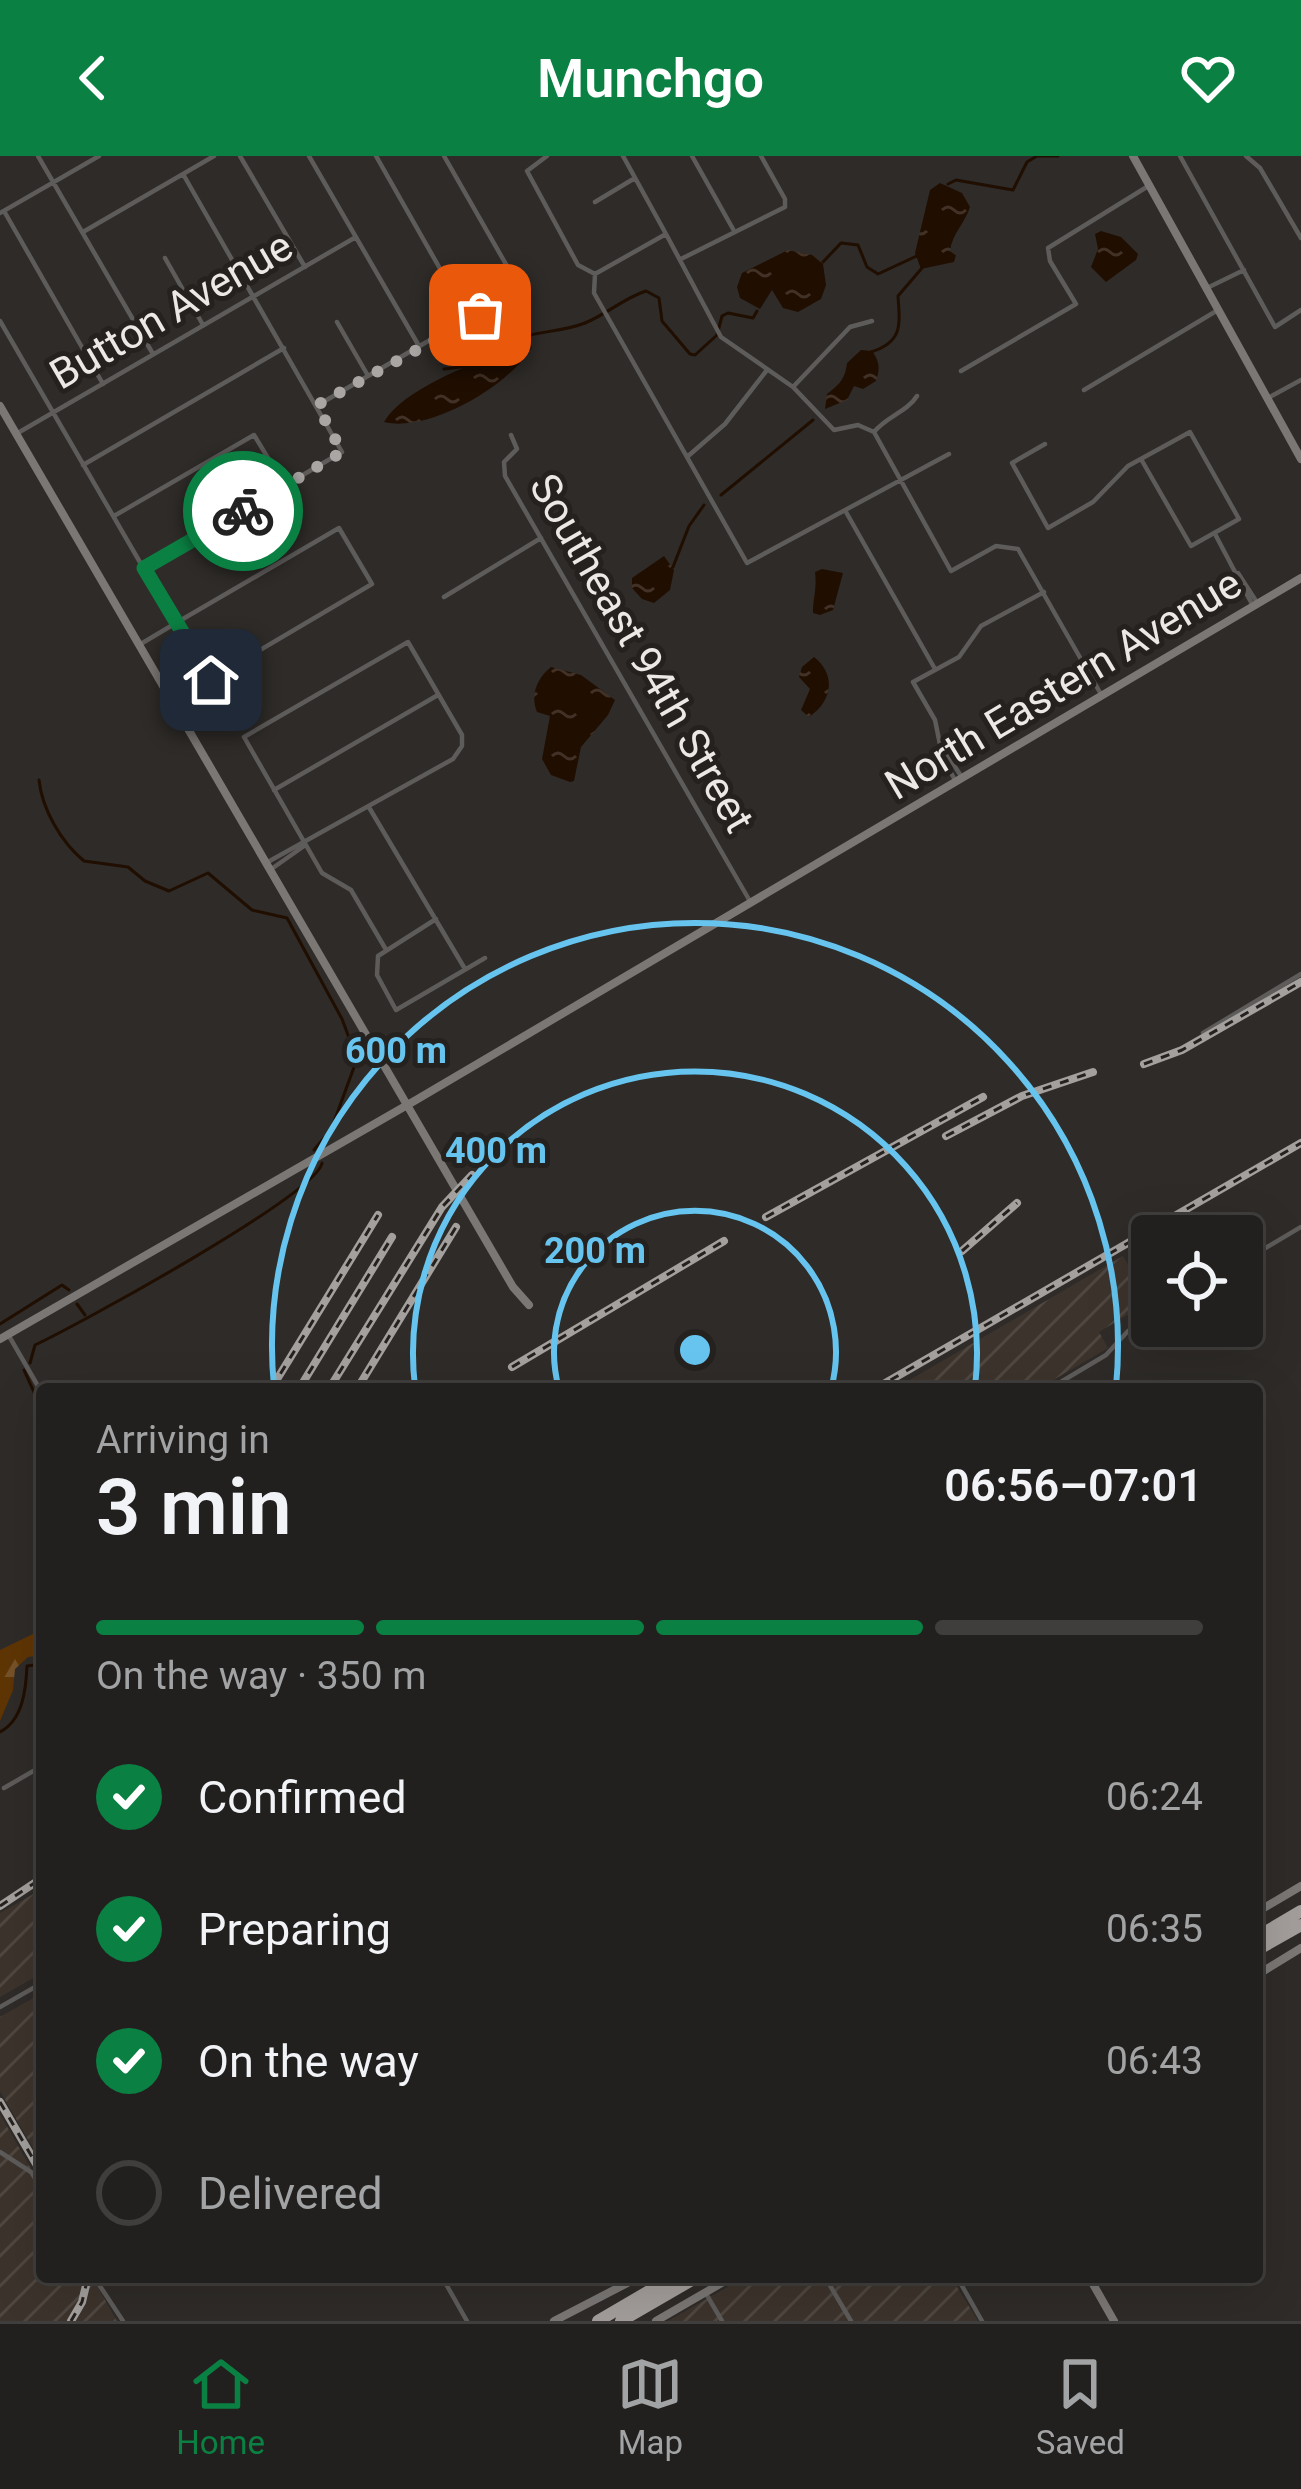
<!DOCTYPE html>
<html lang="en">
<head>
<meta charset="utf-8">
<style>
  :root { --surface:#22201e; --page:#2e2d2b; --text:#f1f3f6; --muted:#a2a3a4; --line:#3f3e3c; --accent:#0b8043 }
  body { margin:0; font-family:Roboto,sans-serif; background:var(--page); color:var(--text); height:100vh; display:flex; flex-direction:column; font-size:45px; white-space:nowrap }
  * { box-sizing:border-box; margin:0 }
  p { font-size:39px; color:var(--muted) }
  .icon { flex:none; width:66px; height:66px; fill:none; stroke:currentColor; stroke-width:2; stroke-linecap:round; stroke-linejoin:round }
  .map { position:relative; flex:1; overflow:hidden }
  .sheet { position:absolute; left:36px; top:1227px; width:1227px; height:900px; display:flex; flex-direction:column; background:var(--surface); border-radius:12px; box-shadow:0 12px 48px #0002,0 0 0 3px var(--line) }
  .sheet>* { flex:none }
  .controls { position:absolute; left:1131px; top:1059px; display:grid; gap:24px }
  .controls a { display:grid; place-items:center; width:132px; height:132px; border-radius:12px; background:var(--surface); box-shadow:0 12px 48px #0002,0 0 0 3px var(--line); font-size:60px }
  .pin { position:absolute; display:grid; place-items:center; width:102px; height:102px; color:#fff; margin:-51px; border-radius:24px; box-shadow:0 6px 18px #0006 }
  .courier { position:absolute; display:grid; place-items:center; width:120px; height:120px; margin:-60px; border:9px solid #0b8043; border-radius:50%; background:#fff; color:#222; box-shadow:0 3px 15px #0007 }
  .summary em { font-style:normal; font-weight:600 }
  .summary div { display:flex; flex-direction:column-reverse }
  .summary { display:flex; align-items:center; justify-content:space-between; height:204px; padding:0 60px }
  h1 { font-size:78px; font-weight:600; line-height:90px }
  .bar { display:grid; grid-template-columns:repeat(4,1fr); gap:18px 12px; align-content:center; height:144px; padding:0 60px }
  .bar i { height:15px; border-radius:9px; background:var(--line) }
  .bar .active { background:var(--accent) }
  .bar p { grid-column:span 4 }
  ol { padding:0 60px; list-style:none }
  li { display:flex; align-items:center; gap:36px; height:132px }
  li p { margin-inline-start:auto }
  li .icon { padding:12px; border-radius:50%; background:var(--accent); color:#fff; stroke-width:4 }
  li:last-child { color:var(--muted) }
  li i { width:66px; height:66px; border:6px solid var(--line); border-radius:50% }
  header { display:flex; justify-content:space-between; align-items:center; height:156px; padding:0 60px; background:var(--accent); color:#fff; font-size:54px; font-weight:600 }
  .tab-bar { display:flex; justify-content:space-around; align-items:center; height:168px; border-top:3px solid var(--line); background:var(--surface); font-size:33px; color:var(--muted) }
  .tab-bar a { display:grid; justify-items:center; gap:6px }
  .tab-bar .active { color:var(--accent) }
  .map>svg:first-child { display:block }
  .industrial { fill:url(#industrial-furrows) }
  .forest { fill:url(#forest-firs) }
  .water { fill:url(#water-ripples) }
  .lines { fill:none; stroke-linecap:round; stroke-linejoin:round }
  .stream { stroke:#200e01; stroke-width:3 }
  .street { stroke:#5e5c5b; stroke-width:4.5 }
  .secondary { stroke:#7a7775; stroke-width:8 }
  .highway { stroke:#a39e9b; stroke-width:12 }
  .rail-casing { stroke:#a3a09e; stroke-width:8 }
  .rail { stroke:#25211f; stroke-width:3; stroke-dasharray:9; stroke-linecap:butt }
  .done { stroke:#a9a6a4; stroke-width:12; stroke-dasharray:0 21.6 }
  .route { stroke:#0b8043; stroke-width:15 }
  .ring { fill:none; stroke:#66c4ef; stroke-width:6 }
  .labels { text-anchor:middle; dominant-baseline:central; stroke-width:10; stroke-linejoin:round; paint-order:stroke }
  .street-label { font-size:42px; fill:#ebe8e6; stroke:#25211f }
  .centre { fill:#66c4ef; stroke:#25211f; stroke-width:6 }
  .ring-label { font-size:36px; text-anchor:middle; font-weight:bold; fill:#66c4ef; stroke:#25211f; stroke-width:10; stroke-linejoin:round; paint-order:stroke }
</style>
</head>
<body>
<header><svg class="icon" aria-label="back" viewBox="0 0 24 24"><path d="M15 5l-7 7 7 7"/></svg>Munchgo<svg class="icon" aria-label="heart" viewBox="0 0 24 24"><path d="M12 20l-8-8c-3-5 5-10 8-4 3-6 11-1 8 4z"/></svg></header>
<div class="map">
<svg width="1301" height="2165" viewBox="0 0 1301 2165">
  <defs>
    <pattern id="industrial-furrows" width="10" height="10" patternUnits="userSpaceOnUse" patternTransform="scale(3)"><rect width="10" height="10" fill="#3c332c"/><path d="M-1 1l2-2M0 10L10 0M9 11l2-2" fill="none" stroke="#4f4740"/></pattern>
    <pattern id="forest-firs" width="22" height="20" patternUnits="userSpaceOnUse" patternTransform="scale(3)"><rect width="22" height="20" fill="#5f3504"/><path d="M5 1l3.5 6h-7zM16 11l3.5 6h-7z" fill="#765229"/></pattern>
    <pattern id="water-ripples" width="26" height="14" patternUnits="userSpaceOnUse" patternTransform="scale(3)"><rect width="26" height="14" fill="#200e01"/><path d="M2 4q2-2 4 0t4 0M15 11q2-2 4 0t4 0" fill="none" stroke="#413126"/></pattern>
  </defs>
  <rect width="100%" height="100%" fill="#2e2b28"/>
  <path class="industrial" d="M1123,1100l26,46 -50,30 9,16 -70,41h-144z
    M37,1736l5,9v72l-42,24v-84z
    M42,1837v171l-42,-73v-74z
    M0,1958l42,74v89h50l25,44h-117z
    M745,2121h206l27,44h-310z"/>
  <path class="forest" d="M33,1478l9,2v19l-14,2 -13,12 -2,21 -13,31v-71z"/>
  <path class="water" d="M940,27l22,10 8,14c-5,16 -18,27 -20,44l6,4 -2,7 -33,7 -6,-16 15,-63z
    M1101,75l20,6 17,17 -2,6 -30,22 -15,-15 7,-18 -3,-15z
    M788,94l24,5 11,9 3,21 -5,14 -23,13 -15,-4 -11,-18 -12,19 -20,-11 -3,-11 5,-14z
    M529,187l3,4c-23,39 -103,86 -148,75 22,-37 104,-64 145,-79z
    M861,194l11,1c8,11 8,18 4,30l-13,8 -9,-3 -7,14 -22,9 2,-15c13,-10 18,-15 20,-31z
    M664,400l10,14 -4,20 -16,13 -12,-4 -10,-11v-10z
    M822,413l21,4 -10,37 -13,5 -7,-2c0,-17 4,-22 2,-41z
    M814,501c23,18 18,45 -5,60l-8,-7 9,-21 -11,-12 3,-10z
    M551,511l30,8 34,25 -7,15 -27,32 -7,34 -4,1 -19,-7 -9,-16 8,-43 -13,-4c-7,-17 0,-34 14,-45z"/>
  <g class="lines">
    <path class="stream" d="M1039,0h19
      M948,28l8,-4 57,10 14,-28 10,-6
      M823,106l18,-19 17,2 9,22 11,7 41,-19
      M871,196c32,-10 29,-27 27,-56l24,-28
      M487,201c27,-29 66,-21 98,-34 22,-9 39,-25 61,-32l13,7 3,23 28,33 5,1 22,-20 5,-19 6,-3 25,5 4,-7
      M444,213l25,-3
      M721,339l92,-75
      M673,411l16,-41 15,-21
      M39,624c3,29 22,62 45,81l44,6 17,14 24,10 39,-18 44,37 35,8 55,101 15,40 -26,71 -17,20
      M77,1148l8,11
      M0,1168l62,-39 7,5
      M30,1207l5,-18c41,-19 281,-150 287,-182
      M24,1214l18,40
      M0,1576c23,-12 26,-43 27,-66l15,-2"/>
    <path class="street" d="M38,0l115,198
      M240,0l65,111
      M309,0l110,190
      M376,0l92,162
      M547,0l-20,15 51,94 17,9
      M623,0l43,78
      M692,0l41,73
      M1180,0l95,171 26,-17
      M1246,0l14,12 41,70
      M595,46l40,-24
      M4,55l99,173
      M0,57l99,-57
      M83,76l131,-76
      M165,102l38,67
      M681,103l104,-52v-8l-24,-43
      M1207,132l37,-18
      M0,165l159,274c17,28 31,59 52,84l161,-95 -33,-56 -163,95 -37,22
      M337,166l30,52
      M961,215l115,-67 -26,-43 -2,-13 102,-63
      M793,231l57,-60 22,-6
      M1084,234l134,-80
      M917,240c-10,16 -30,20 -43,36l77,139 45,-25 22,3 84,147
      M1268,242l33,-18
      M318,249l150,-87 39,-6 20,-11 -83,-145
      M874,276l-16,-7 -24,5 -41,-43 -72,-50 -55,-103 -71,40 -1,19 153,270 202,-109
      M16,278l340,-197
      M511,279l6,14 -13,13 1,14 246,427
      M1045,288l-33,19 36,65 45,-26 35,-36 62,-34 49,87 -48,27 -50,-87
      M687,301l38,-33 42,-54
      M83,309l201,-117
      M846,356l89,157
      M114,360l140,-81 31,51
      M1215,378l38,72
      M144,412l198,-116 -159,-278
      M1238,417l20,31
      M444,441l97,-59
      M944,594l17,26
      M955,624l-12,-21 -8,-39 -22,-38 46,-25 22,-31 63,-34
      M274,634l164,-95
      M370,653l95,160
      M266,707l187,-104 9,-13v-11l-54,-93 -164,95 78,136 29,17 34,58
      M270,714l34,-24
      M436,763l-58,37 -1,19 19,35 89,-52
      M1203,877l98,-59
      M1242,1106l59,-35
      M9,1180l33,57
      M1049,1233l57,-34 22,-24 24,-16
      M4,1632l38,-22
      M0,1851l42,-24
      M0,1996l31,20 11,17
      M94,2121l29,44
      M442,2121l25,44
      M825,2121l26,44
      M957,2121l25,44
      M705,2136l17,29"/>
    <path class="secondary" d="M1133,0l168,303
      M0,250l513,881 16,18
      M0,1183l416,-239 885,-522
      M1257,1756l44,-26
      M1257,1819l44,-27
      M1089,2121l25,44
      M554,2165l85,-44
      M656,2165l76,-44"/>
    <path class="highway" d="M1257,1781l44,-26
      M1257,1794l44,-25
      M598,2165l75,-44
      M621,2165l76,-44"/>
    <g class="rail-casing">
      <path id="rail" d="M1144,908l38,-14 119,-68
        M946,980l76,-40 71,-24
        M766,1061l217,-120
        M962,1095l55,-48
        M512,1211l212,-126
        M271,1233l107,-174
        M299,1233l93,-152
        M329,1233l113,-182 30,-32
        M357,1233l99,-162
        M875,1233l426,-246
        M0,1750l42,-28
        M0,1946l42,72
        M71,2165l11,-19 6,-25"/>
    </g>
    <use href="#rail" class="rail"/>
  </g>
  <g class="lines">
    <path class="done" d="M243,355l99,-59 -25,-47 163,-90"/>
    <path class="route" d="M211,524l-67,-112 99,-57"/>
  </g>
  <g class="ring">
    <path d="M559 1233A141 141 0 1 1 831 1233"/>
    <path d="M415 1231A282 282 0 1 1 975 1231"/>
    <path d="M274 1231A423 423 0 1 1 1116 1231"/>
  </g>
  <g class="labels">
    <g class="street-label">
      <text transform="translate(171 154) rotate(-30)">Button Avenue</text>
      <text transform="translate(642 497) rotate(60)">Southeast 94th Street</text>
      <text transform="translate(1063 528) rotate(-31)">North Eastern Avenue</text>
    </g>
  </g>
  <circle cx="695" cy="1194" r="18" class="centre"/>
  <g class="ring-label">
    <text x="396" y="907">600 m</text>
    <text x="496" y="1007">400 m</text>
    <text x="595" y="1107">200 m</text>
  </g>
</svg>
<div class="controls">
<a><svg class="icon" aria-label="locate" viewBox="0 0 24 24"><circle cx="12" cy="12" r="6"/><path d="M12 2v4M12 18v4M2 12h4M18 12h4"/></svg></a>
</div>
<div class="pin" style="left:480px;top:159px;background:#ea580c"><svg class="icon" aria-label="bag" viewBox="0 0 24 24"><path d="M5 8h14l-1 12H6zM9 8a3 3 0 0 1 6 0"/></svg></div>
<div class="pin" style="left:211px;top:524px;background:#1f2937"><svg class="icon" aria-label="home" viewBox="0 0 24 24"><path d="M3 11l9-7 9 7M6 9v11h12V9"/></svg></div>
<div class="courier" style="left:243px;top:355px"><svg class="icon" aria-label="bike" viewBox="0 0 24 24"><circle cx="6" cy="16" r="4"/><circle cx="18" cy="16" r="4"/><path d="M6 16l4-8h5l3 8M10 8l3 8H6M13 5h3"/></svg></div>
<section class="sheet">
<div class="summary"><div><h1>3 min</h1><p>Arriving in</p></div><em>06:56–07:01</em></div>
<div class="bar"><i class="active"></i><i class="active"></i><i class="active"></i><i></i><p>On the way · 350 m</p></div>
<ol>
<li><svg class="icon" aria-label="check" viewBox="0 0 24 24"><path d="M5 12l5 5 9-10"/></svg>Confirmed<p>06:24</p></li>
<li><svg class="icon" aria-label="check" viewBox="0 0 24 24"><path d="M5 12l5 5 9-10"/></svg>Preparing<p>06:35</p></li>
<li><svg class="icon" aria-label="check" viewBox="0 0 24 24"><path d="M5 12l5 5 9-10"/></svg>On the way<p>06:43</p></li>
<li><i></i>Delivered</li>
</ol>
</section>
</div>
<nav class="tab-bar">
<a class="active"><svg class="icon" aria-label="home" viewBox="0 0 24 24"><path d="M3 11l9-7 9 7M6 9v11h12V9"/></svg>Home</a>
<a><svg class="icon" aria-label="map" viewBox="0 0 24 24"><path d="M3 6l6-2 6 2 6-2v14l-6 2-6-2-6 2zM9 4v14M15 6v14"/></svg>Map</a>
<a><svg class="icon" aria-label="saved" viewBox="0 0 24 24"><path d="M7 4h10v16l-5-4-5 4z"/></svg>Saved</a>
</nav>
</body>
</html>
